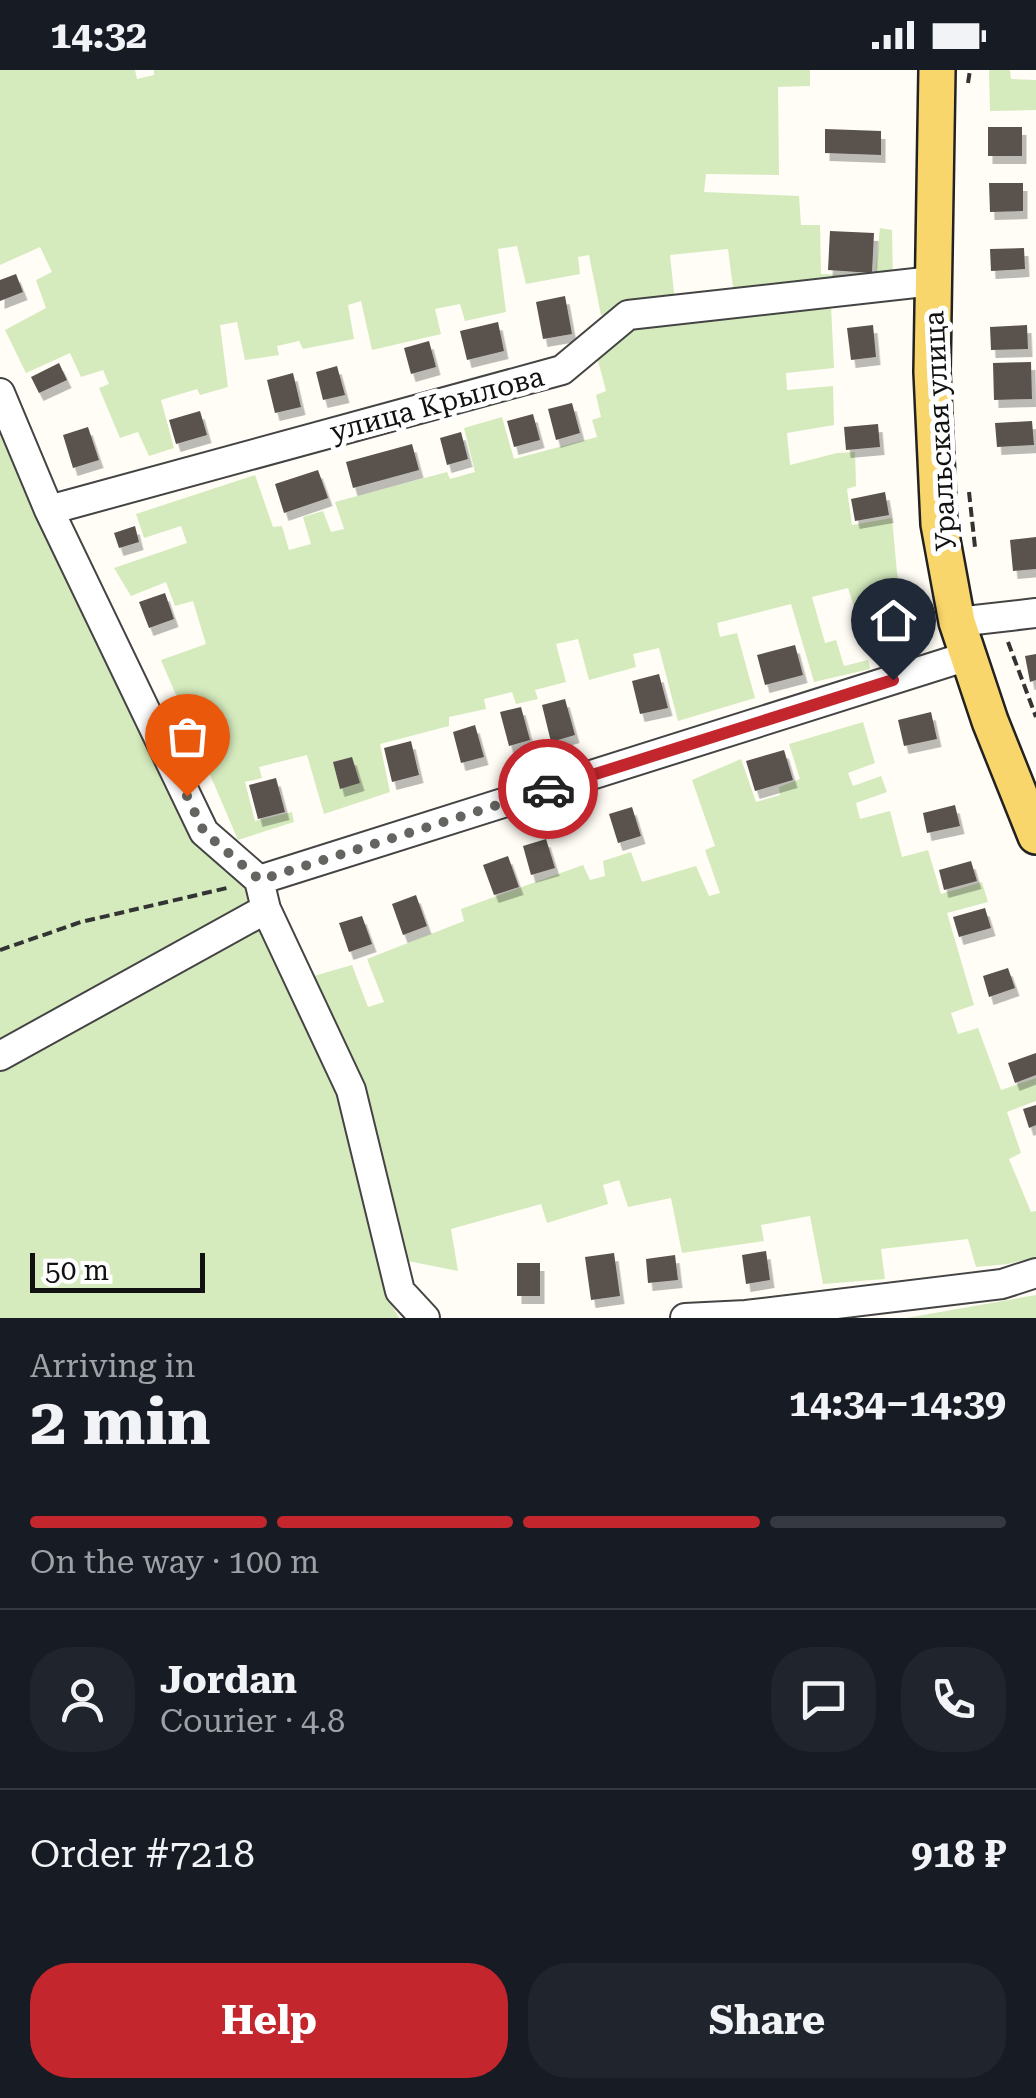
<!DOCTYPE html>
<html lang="en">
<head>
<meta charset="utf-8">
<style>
  :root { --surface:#171b24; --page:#20242c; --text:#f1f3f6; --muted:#9ea1a6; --line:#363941; --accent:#c4262e }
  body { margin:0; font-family:"Roboto Serif",serif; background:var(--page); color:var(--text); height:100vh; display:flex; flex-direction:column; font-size:38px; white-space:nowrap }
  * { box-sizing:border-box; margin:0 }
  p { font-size:32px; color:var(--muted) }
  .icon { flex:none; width:55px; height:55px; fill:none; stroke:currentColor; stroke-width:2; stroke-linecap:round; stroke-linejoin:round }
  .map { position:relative; height:1248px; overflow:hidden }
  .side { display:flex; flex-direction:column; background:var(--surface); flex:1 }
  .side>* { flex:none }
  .scale { position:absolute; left:30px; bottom:25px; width:175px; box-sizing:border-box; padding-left:10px; border:5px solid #111; border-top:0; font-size:28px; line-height:35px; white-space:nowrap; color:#111; -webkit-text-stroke:8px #fff; paint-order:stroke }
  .pin { position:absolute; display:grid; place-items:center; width:85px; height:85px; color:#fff; margin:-102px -42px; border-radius:50% 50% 50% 0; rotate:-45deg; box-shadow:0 0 10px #0007 }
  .pin .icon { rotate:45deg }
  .courier { position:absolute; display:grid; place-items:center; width:100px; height:100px; margin:-50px; border:8px solid #c4262e; border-radius:50%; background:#fff; color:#222; box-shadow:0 2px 12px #0007 }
  .overview em { font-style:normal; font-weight:700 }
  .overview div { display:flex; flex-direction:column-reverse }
  .overview { display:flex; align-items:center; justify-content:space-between; height:170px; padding:0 30px }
  h1 { font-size:65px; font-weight:700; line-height:75px }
  .bar { display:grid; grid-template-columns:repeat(4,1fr); gap:15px 10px; align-content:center; height:120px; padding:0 30px }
  .bar i { height:12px; border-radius:8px; background:var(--line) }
  .bar .selected { background:var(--accent) }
  .bar p { grid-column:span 4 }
  .line { display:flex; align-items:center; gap:25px; padding:0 30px; border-top:2px solid var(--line) }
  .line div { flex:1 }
  .round { display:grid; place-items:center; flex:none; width:105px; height:105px; border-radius:40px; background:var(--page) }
  .cta { display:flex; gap:20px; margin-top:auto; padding:20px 30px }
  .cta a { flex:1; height:115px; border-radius:40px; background:var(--accent); color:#fff; font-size:40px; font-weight:700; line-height:115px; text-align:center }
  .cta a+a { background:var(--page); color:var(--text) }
  .status { display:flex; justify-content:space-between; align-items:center; height:70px; padding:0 50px; background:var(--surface); direction:ltr }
  .status svg { height:28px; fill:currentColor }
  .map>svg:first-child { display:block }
  .green { fill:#d5ebbd }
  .building { fill:#5a524d; filter:url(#shadow) }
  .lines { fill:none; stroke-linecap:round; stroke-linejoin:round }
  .minor-casing { stroke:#444; stroke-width:32 }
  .major-casing { stroke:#222; stroke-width:40 }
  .path { stroke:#333; stroke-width:4; stroke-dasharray:10 5; stroke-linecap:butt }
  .minor { stroke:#fff; stroke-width:28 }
  .major { stroke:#f9d66b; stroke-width:35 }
  .done { stroke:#646461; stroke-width:10; stroke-dasharray:0 18 }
  .route { stroke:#c4262e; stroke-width:12 }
  .labels { text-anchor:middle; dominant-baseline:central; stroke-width:10; stroke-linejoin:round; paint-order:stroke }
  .street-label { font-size:28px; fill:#111; stroke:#fff }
</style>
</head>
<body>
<div class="status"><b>14:32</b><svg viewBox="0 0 49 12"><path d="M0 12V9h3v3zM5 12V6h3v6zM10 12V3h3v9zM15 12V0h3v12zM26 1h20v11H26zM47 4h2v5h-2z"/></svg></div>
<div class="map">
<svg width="1036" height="1248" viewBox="0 0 1036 1248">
  <defs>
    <filter id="shadow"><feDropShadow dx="4.5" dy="8" stdDeviation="0" flood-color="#0004"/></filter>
  </defs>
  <rect width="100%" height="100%" fill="#fffdf5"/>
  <path class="green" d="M0,0h135l2,9 17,-4v-5h656v16l-32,1 1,88 -73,-1 -2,18 95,4 2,29h19l1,49 54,2 5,-48 12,2 1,50 -159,15 -6,-46 -58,6 5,47 -74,13 -12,-60 -11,2 2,17 -54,10 -9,-38 -19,3 8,63 -41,9 -5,-17 -25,5 6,25 -69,16 -11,-49 -13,4 6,34 -51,10 -4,-8 -22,5 2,9 -34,5 -8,-38 -17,3 8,62 -28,8 -3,-6 -36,11 13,48 -25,8 -11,-24 -18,6 -21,-50 10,-4 -6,-14 -22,7 -11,-24 -44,20 -21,-43 41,-22 -10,-28 16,-8 -12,-25 -40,18z
    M989,0h21l1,9 25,1v30l-46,1z
    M831,235l3,63 -48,5 1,17 46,-4 1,39 -47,8 3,32 47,-12 18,-1 1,34 -9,3 5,36 40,-7 5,55 7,29 -48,11 -8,-25 -36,9 13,46 11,-3 8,26 24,-6 2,9 -56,13 -23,-78 -74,19 3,14 17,-4 18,65 -77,23 -19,-73 -26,6 3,13 -47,13 -11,-41 -22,5 10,38 -31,8 3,9 -22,5 -4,-12 -28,7 2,10 -37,8v9l-69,18 10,48 -66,22 -17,-59 -48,12 3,11 -17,4 10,39 37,-9 2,10 -56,18 -77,-180 45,-16 -13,-43 -18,5 -9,-24 -35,14 -17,-28 73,-25 -6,-17 -37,12 -8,-24 119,-39 18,52 9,-1 7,24 22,-6 -8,-27 20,-6 8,21 13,-3 -9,-27 112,-30 3,7 25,-7 -11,-44 38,-11 12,42 83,-22 -5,-17 9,-3 -5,-22 10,-4 -10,-38 33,-25z
    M0,364l190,406 61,54 11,40 80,167 46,197 11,20h-399z
    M863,652l12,41 -27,10 5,13 28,-10 6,16 -31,11 4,16 30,-8 12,46 26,-7 13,44 41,-12 6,20 -41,11 27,92 -23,8 7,21 20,-6 23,62 35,-12v23l-29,11 14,41 -12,6 22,53 5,-1v46l-28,7 -32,3 -8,-28 -87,10 4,30 -62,5 -13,-68 -49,9 3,16 -82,12 -11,-55 -43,9 -9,-27 -16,5 5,19 -61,19 -6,-19 -90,25 7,42 -55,-11 -53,-200 -36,-84 38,-11 16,42 16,-5 -17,-43 97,-38 -3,-12 122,-44 7,15 15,-4 -2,-15 28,-9 11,30 54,-16 13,30 11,-3 -15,-43 10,-4 -23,-66 49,-21 15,43 24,-7 -1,-8 21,-8 -11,-35z
    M1036,1225v23h-130z"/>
  <path class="building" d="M988,57h34v29h-34z
    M825,59l56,2v24l-56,-2z
    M989,113h34v28l-33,1z
    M830,161l44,2 -2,40 -44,-3z
    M1024,178l1,21 -34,2 -1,-22z
    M16,204l7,18 -23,9v-21z
    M565,226l7,38 -29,5 -7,-37z
    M498,252l6,29 -37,9 -7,-29z
    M873,255l3,32 -25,3 -4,-32z
    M1027,255l1,24 -37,1 -1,-23z
    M429,271l7,26 -25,7 -7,-26z
    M1031,292l1,37 -38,1 -1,-37z
    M59,293l8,17 -28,13 -8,-16z
    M337,296l8,29 -22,5 -7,-28z
    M293,303l8,34 -26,6 -8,-33z
    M572,333l8,30 -24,7 -8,-31z
    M200,341l7,24 -31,9 -7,-24z
    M533,344l7,26 -26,7 -7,-26z
    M1032,351l2,24 -37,2 -2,-24z
    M878,354l2,23 -34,3 -2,-23z
    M88,357l11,33 -26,8 -10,-33z
    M461,362l7,27 -21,6 -7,-27z
    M412,374l7,26 -66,18 -7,-26z
    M318,400l10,28 -44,15 -9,-29z
    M885,422l4,23 -34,6 -4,-22z
    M135,456l4,16 -20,6 -5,-15z
    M1036,467v32l-23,2 -3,-31z
    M165,523l9,26 -25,9 -10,-26z
    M904,548l7,28 -34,9 -8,-27z
    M795,575l8,30 -38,10 -8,-30z
    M1036,584v26l-6,2 -5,-26z
    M659,604l9,34 -28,6 -8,-33z
    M565,629l10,36 -24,7 -9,-37z
    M521,637l9,33 -21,6 -9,-34z
    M931,642l6,27 -33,7 -6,-26z
    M475,655l9,32 -23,6 -8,-31z
    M411,671l8,34 -27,7 -8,-34z
    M784,680l9,30 -38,11 -9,-30z
    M352,687l8,26 -20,6 -7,-27z
    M276,708l9,34 -27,7 -9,-34z
    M955,735l5,21 -33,7 -4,-20z
    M632,737l9,29 -23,7 -9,-29z
    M546,769l9,29 -24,7 -8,-29z
    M508,786l11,31 -25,8 -11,-30z
    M971,791l6,20 -33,9 -5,-20z
    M416,825l11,31 -24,9 -11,-31z
    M985,838l6,20 -32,9 -6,-20z
    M362,846l10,28 -23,8 -10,-29z
    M1008,898l7,20 -26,9 -6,-21z
    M1036,983v22l-21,8 -7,-20z
    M1036,1035v20l-7,3 -6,-19z
    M766,1181l4,29 -24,4 -4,-29z
    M614,1183l6,43 -29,4 -6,-43z
    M675,1185l3,25 -30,3 -2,-24z
    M517,1193h23v33h-23z"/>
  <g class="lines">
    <g class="minor-casing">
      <path id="minor" d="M0,323l49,117
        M957,552l79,-9
        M259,810l709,-224
        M0,986l266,-147
        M425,1248l-25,-27 -49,-201 -85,-181 -7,-29 -55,-48 -155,-322 513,-140 66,-55 305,-34
        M685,1248l61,-3 256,-31 34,-11"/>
    </g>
    <g class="major-casing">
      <path id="major" d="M937,0l-5,302 7,152 18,98 33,99 46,115"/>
    </g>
    <path class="path" d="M968,13l2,-13
      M969,422l6,55
      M1008,572l28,75
      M0,880l81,-28 146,-34"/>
    <use href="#minor" class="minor"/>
    <use href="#major" class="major"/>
  </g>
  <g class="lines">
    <path class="done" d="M187,726l17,36 56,48 288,-91"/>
    <path class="route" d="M548,719l345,-109"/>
  </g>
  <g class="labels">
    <g class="street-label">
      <text transform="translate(437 334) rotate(-15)">улица Крылова</text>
      <text transform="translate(940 361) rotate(-93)">Уральская улица</text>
    </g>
  </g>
</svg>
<div class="scale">50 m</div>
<div class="pin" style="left:187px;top:726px;background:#ea580c"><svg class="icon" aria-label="bag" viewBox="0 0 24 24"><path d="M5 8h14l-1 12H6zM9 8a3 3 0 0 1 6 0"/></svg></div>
<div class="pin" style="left:893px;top:610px;background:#1f2937"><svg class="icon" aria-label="home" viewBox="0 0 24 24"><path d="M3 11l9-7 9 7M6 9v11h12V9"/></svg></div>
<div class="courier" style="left:548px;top:719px"><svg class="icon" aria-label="car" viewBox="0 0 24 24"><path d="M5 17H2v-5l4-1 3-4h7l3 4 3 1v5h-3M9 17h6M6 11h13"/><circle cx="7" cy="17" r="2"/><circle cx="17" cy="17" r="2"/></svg></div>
</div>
<section class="side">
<div class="overview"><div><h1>2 min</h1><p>Arriving in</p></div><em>14:34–14:39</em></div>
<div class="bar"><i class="selected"></i><i class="selected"></i><i class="selected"></i><i></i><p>On the way · 100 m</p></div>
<div class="line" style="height:180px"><a class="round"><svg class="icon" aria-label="person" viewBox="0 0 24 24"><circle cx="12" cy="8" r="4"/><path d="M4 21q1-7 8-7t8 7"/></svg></a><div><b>Jordan</b><p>Courier · 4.8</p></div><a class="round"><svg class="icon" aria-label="chat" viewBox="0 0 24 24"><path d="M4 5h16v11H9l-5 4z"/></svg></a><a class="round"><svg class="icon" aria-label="phone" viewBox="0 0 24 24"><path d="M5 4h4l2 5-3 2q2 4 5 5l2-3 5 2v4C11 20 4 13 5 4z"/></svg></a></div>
<div class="line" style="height:130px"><div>Order #7218</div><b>918 ₽</b></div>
<div class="cta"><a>Help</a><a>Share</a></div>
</section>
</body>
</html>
